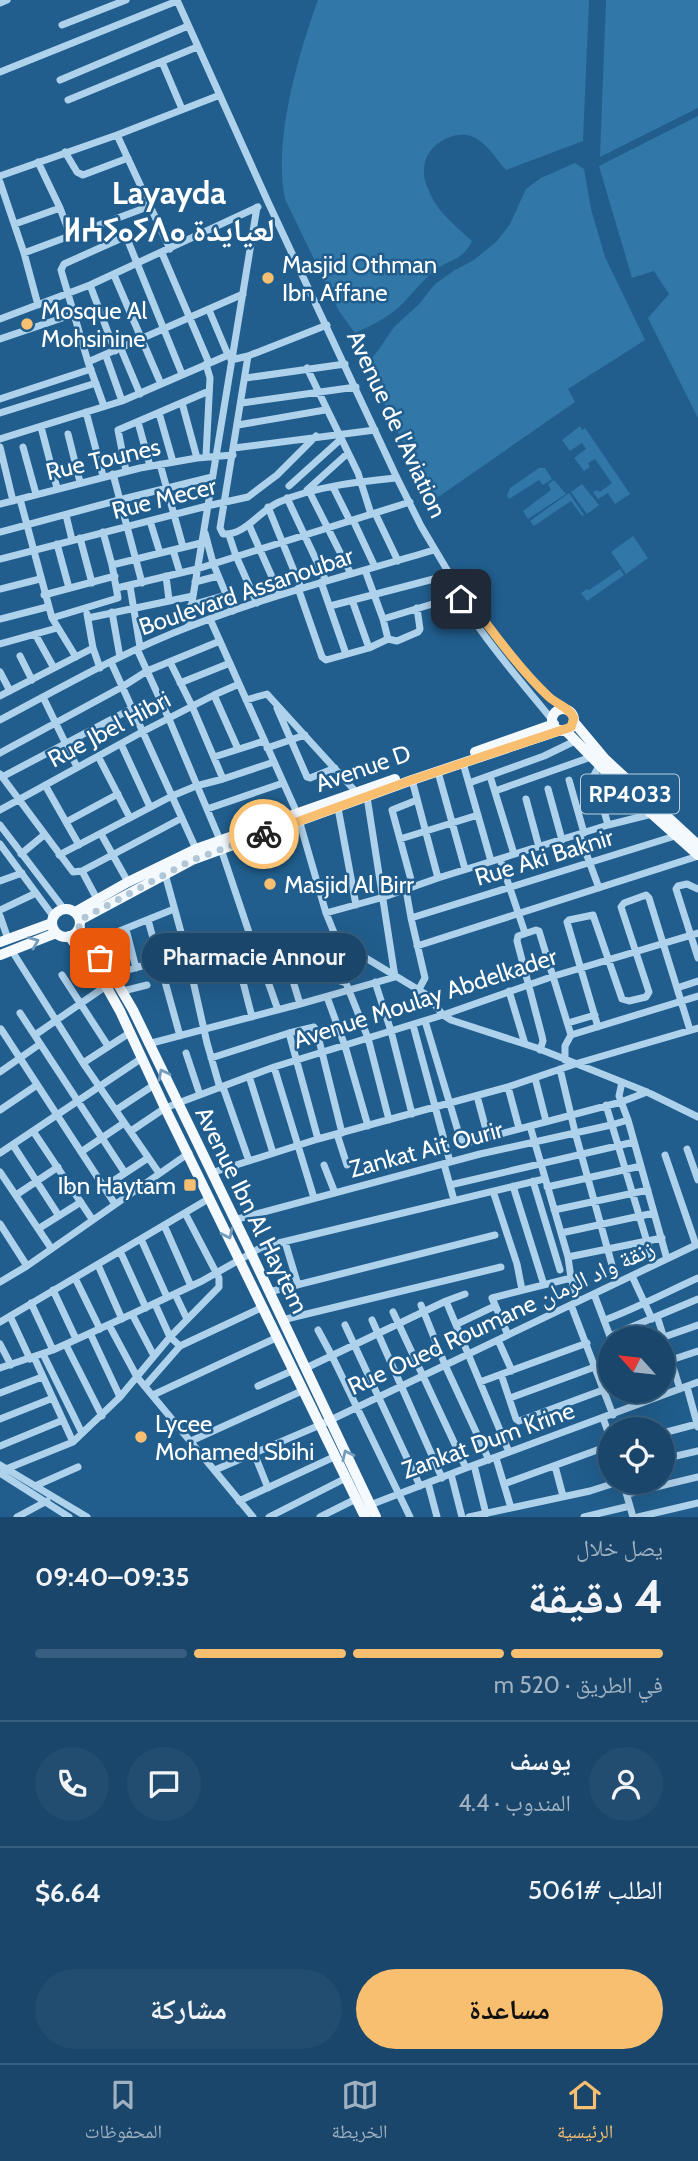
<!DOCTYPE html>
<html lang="ar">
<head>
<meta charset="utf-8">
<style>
  :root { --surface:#19466a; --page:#224d70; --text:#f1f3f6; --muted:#9fb1c1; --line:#375e7e; --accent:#f9bf70 }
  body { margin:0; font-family:Cabin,"Noto Naskh Arabic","Noto Sans Tifinagh",sans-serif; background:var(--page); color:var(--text); direction:rtl; height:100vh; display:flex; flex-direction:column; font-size:26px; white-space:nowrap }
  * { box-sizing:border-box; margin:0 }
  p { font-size:23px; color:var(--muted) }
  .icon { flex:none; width:38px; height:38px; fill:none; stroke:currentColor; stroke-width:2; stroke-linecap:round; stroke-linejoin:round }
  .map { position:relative; height:1517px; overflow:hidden; direction:ltr }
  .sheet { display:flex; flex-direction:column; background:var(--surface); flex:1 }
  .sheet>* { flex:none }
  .needle { width:46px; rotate:297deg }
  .controls { position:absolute; left:598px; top:1326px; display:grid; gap:14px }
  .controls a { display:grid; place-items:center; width:77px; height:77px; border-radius:50%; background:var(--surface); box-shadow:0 7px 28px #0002,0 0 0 2px var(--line); font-size:35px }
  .pin { position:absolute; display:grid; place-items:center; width:60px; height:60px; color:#fff; margin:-30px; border-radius:14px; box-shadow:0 4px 10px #0006 }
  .courier { position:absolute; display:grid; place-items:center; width:70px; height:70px; margin:-35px; border:5px solid #f9bf70; border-radius:50%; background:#fff; color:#222; box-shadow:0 2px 9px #0007 }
  .bubble { position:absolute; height:49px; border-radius:24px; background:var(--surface); box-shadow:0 7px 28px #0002,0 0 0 2px var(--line); font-size:23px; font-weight:800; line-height:49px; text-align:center; direction:rtl }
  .head em { font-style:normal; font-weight:800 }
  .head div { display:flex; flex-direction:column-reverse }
  .head { display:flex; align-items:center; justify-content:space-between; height:119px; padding:0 35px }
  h1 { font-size:46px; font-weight:800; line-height:52px }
  .bar { display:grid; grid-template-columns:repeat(4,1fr); gap:10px 7px; align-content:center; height:84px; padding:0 35px }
  .bar i { height:9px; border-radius:5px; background:var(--line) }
  .bar .selected { background:var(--accent) }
  .bar p { grid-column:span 4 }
  .line { display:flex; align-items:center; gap:18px; padding:0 35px; border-top:2px solid var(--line) }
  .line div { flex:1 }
  .round { display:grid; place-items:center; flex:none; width:74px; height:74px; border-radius:37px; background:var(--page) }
  .button { display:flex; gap:14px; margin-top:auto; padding:14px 35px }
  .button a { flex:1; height:80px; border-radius:42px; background:var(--accent); color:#111; font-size:28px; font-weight:800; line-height:80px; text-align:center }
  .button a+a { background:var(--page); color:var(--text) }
  .dock { display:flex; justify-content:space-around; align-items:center; height:98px; border-top:2px solid var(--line); background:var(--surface); font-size:19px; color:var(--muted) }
  .dock a { display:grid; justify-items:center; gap:4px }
  .dock .selected { color:var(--accent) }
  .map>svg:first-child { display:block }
  .green { fill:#3177a8 }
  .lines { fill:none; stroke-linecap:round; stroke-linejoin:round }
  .minor { stroke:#afd2ec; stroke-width:7 }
  .major { stroke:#f4f9fe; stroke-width:10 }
  .oneway { stroke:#759cba }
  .done { stroke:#b1c7d7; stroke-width:7; stroke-dasharray:0 12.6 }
  .route { stroke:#f9bf70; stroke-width:9 }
  .poi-dot { fill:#f9bf70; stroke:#215e8d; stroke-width:2.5 }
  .labels { text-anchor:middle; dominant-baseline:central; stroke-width:5; stroke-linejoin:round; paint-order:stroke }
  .shield { fill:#215e8d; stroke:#bccfdd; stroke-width:2 }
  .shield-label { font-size:23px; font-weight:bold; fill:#fff }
  .poi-label { font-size:24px; fill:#fff; stroke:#215e8d; text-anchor:start }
  .street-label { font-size:24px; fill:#fff; stroke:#215e8d }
  .district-label { font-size:32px; font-weight:bold; fill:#fff; stroke:#215e8d }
</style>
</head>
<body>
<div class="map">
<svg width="698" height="1517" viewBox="0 0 698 1517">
  <rect width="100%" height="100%" fill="#215e8d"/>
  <path class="green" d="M318,0h271l-6,141 -77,29c-8,-9 -16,-22 -26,-29 -18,-15 -47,-1 -54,18 -4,11 -2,22 3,32 8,21 27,35 43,50 -9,18 -18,17 -34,27 -15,11 -26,27 -40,40 -13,11 -28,18 -43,25l-16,-22 -54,-112c-12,-58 13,-144 33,-199z
    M606,0h92v108l-98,49z
    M698,116v302l-50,-100 21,-24 -15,-23 -22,7 -33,-112z
    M575,163l9,6 7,40 14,48 40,83 -77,49 7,13 -144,100 -65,-137 11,-13 17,-25 25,-23 16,-20 20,-14 19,-10 23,-19 13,-17 16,-35 15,-11z
    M580,426l2,4 3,-2 45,66 -15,10 -7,-11 -10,6 -5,-7 4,-2 3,2 12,-9 -17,-24 -7,4 2,4 -6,4 -10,-13 12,-9 -4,-6 -12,8 -8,-11z
    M539,468h6l7,11 -9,6 -4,-5 -30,19 -2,-3 3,-8z
    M554,480l12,14 -38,25 -5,-8 28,-21 -3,-6z
    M582,484l17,21 -12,9 -16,-22z
    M569,493l15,22 -2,1 -11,-15 -37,25 -4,-5z
    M633,536l15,22 -22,16 -15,-22z
    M620,569l4,6 -37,26 -6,-8 6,-4 2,1z"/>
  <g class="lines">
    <path class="minor" d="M177,0l91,202 129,276 24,48 41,69c-1,19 75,105 91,126
      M0,3l7,-3
      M62,25l64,-25
      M162,62l20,47
      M0,72l177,-71
      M60,80l128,-54
      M68,100l129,-53
      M117,135l53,114
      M65,152l12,20 6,3 45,-17
      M38,162l22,46 10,27
      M0,176l117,-41 103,-40
      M0,182l24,71 14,52
      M15,224l45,-16
      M24,253l126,-47
      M162,253l47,110
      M114,275l47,109
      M90,285l25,66
      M209,310l19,45
      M0,319l90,-34 168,-78
      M0,339l74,-25
      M121,349l19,45
      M106,356l16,45
      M248,356l-28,172 3,6c22,2 37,-24 56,-32 37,-16 78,-20 118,-24
      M231,360l17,-4 79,-31
      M88,362l155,-68
      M206,364l4,14 -4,78
      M307,368l51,105 13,41
      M246,378l99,-14
      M0,399l91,-30
      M182,403l15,55
      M242,403l114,-16
      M104,406l-16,-44 -27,-92 3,-6 58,-26 6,3 54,133
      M86,412l17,64
      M0,413l96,-30
      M159,413l14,49
      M138,422l12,44
      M238,425l87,-15
      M41,427l16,61
      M68,434l12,48
      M0,439l122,-38 111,-48
      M0,447l13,54
      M23,447l13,47
      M234,448l141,-18
      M160,464l23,83
      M126,471l-8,-41 91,-39
      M113,474l29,109
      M289,486l52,-47
      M333,487l17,34
      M307,490l41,-37
      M309,491l42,83
      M287,498l39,83
      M20,499l32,119 24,39
      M0,504l140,-36 57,-10 36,-3
      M268,507l33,81
      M375,513l23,48
      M66,515l6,25
      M353,520l22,47
      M150,521l10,32
      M249,525l31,70
      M0,532l119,-32 93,-23
      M205,533l8,30 20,48
      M229,535l7,21 21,47
      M80,538l12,45
      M57,544l12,44
      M173,550l7,23
      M0,559l207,-53 41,-9 29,-22 39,-39
      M112,565l89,-22
      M365,570l18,49 5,20
      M166,576l3,24
      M195,582l23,-6
      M321,582l25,72
      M130,586l10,61
      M117,588l80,-19 213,-67
      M298,588l24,69 4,3 43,-12 19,-9 9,2 21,-9 2,-3 -3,-21
      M0,589l40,-10
      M44,595l71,-19
      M462,595l6,3c23,33 64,90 98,111
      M352,600l17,48
      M191,605l35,-10
      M330,606l119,-31
      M112,612l8,45
      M87,614l6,34 7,20
      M52,618l66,-20 -6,-33 -9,-33
      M88,618l105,-22
      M0,619l47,-12
      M210,619l87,194 29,100 9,22 16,14 76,46 16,20 8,5 86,28 110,44 51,25
      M383,619l79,-24
      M188,627l69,-420
      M35,634l19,34
      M0,644l57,-16
      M137,649l32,70 51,121
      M20,656l12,24
      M111,662l85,187
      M170,662l22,44 31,73
      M0,672l10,19
      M180,683l50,-20
      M214,695l24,54
      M0,696l93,-48
      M43,697l34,70
      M246,700l21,-6 90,99
      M277,708l30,69 3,1 25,-10
      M0,720c62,-33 125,-69 191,-94 79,-31 162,-52 243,-76
      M121,744l29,63
      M267,748l38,-13
      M0,753l122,-66 25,-16 73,-30
      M98,756l32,62
      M214,757l50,-16
      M463,763l28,98
      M599,766l-5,9 14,50
      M438,772l27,97
      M0,774l73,98 9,-1 100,-53
      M490,776l24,78
      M2,777l129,-68
      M412,780l26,98
      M569,780l15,53
      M469,783l75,-27 31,-15
      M45,785l34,60
      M548,789l14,51
      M495,791l96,-34
      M526,799l13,48
      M338,808l18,97
      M207,809l76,-26
      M0,810l142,-78 72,-37 25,-11
      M66,822l52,-28
      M0,825l64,84
      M101,834l27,48
      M579,834l20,54
      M400,839l78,-24
      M0,844l53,72
      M221,849l42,125
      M21,854l23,-19
      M59,855l113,-59 24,-10 27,-7 51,-17
      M500,859l25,74
      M82,871l15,28
      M165,874l22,80 20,89 13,45
      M0,881l22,-8
      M413,887l-21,-77 25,-10
      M698,889l-11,-5 -9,2 -2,3 22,69
      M406,890l5,28
      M0,910l36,-17
      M326,913l58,-16 54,-19 170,-53 44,-11
      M0,916l8,23
      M148,920l32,116
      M126,929l10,39
      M117,932l57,-23
      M417,946l281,-90
      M12,951l71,112 76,110
      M288,959l5,22
      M112,974l75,-20
      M62,975l46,71
      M375,982l16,49 21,83
      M677,988l21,-7
      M123,991l24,-6
      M418,991l7,-13 -14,-60 264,-82
      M509,991l16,53
      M327,997l18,49 23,80
      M300,1004l-7,-23 27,-7 26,9 22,55 21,82
      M20,1013l105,160
      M252,1017l-9,-35 3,-3 17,-5 3,2 12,34
      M425,1021l36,120 9,1 151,-40 26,-10
      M568,1023l27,-8
      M413,1025l37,137
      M598,1027l-31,-105 2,-2 24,-5 29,84 7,2 17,-4 3,-5 -28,-85 3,-4 22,-8 3,3 41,132
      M1,1029l114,175
      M289,1033l29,106
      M35,1035l71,-49
      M148,1044l152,-40 95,-27 -28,-180
      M540,1050l3,-9 -1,-5 -25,-95 1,-5 18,-6 3,1 32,104
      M186,1053l14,42
      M211,1058l78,-25 25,-6 3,5 25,101
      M565,1060v-14l6,-11 127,-39
      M83,1063l48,-31
      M274,1067l40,131
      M560,1069l15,63 42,151
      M0,1072l40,-28
      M249,1076l24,77
      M535,1078l11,43
      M622,1082l-3,14 9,24 39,139
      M223,1087l26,74
      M508,1087l11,41
      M477,1096l11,41
      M606,1105l48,160
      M0,1110l37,-25
      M116,1110l38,-25
      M530,1126l38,131 3,21 7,23
      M33,1131l59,88
      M131,1131l34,-23 109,-41 169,-52 111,-39 144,-43
      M337,1134l10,31
      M13,1145l46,71
      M687,1149l11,31
      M81,1152l43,-29
      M0,1153l142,-95
      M665,1155l31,90
      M444,1164l10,36
      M324,1165l11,28
      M0,1172l51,76
      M211,1173l107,-34 190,-52 67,-23 123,-36
      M533,1181l27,89
      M450,1185l184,-43
      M513,1186l31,99
      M104,1187l44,-29
      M547,1187l94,-21
      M493,1191l24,73 5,26
      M16,1195l42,-28
      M554,1210l94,-20
      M234,1220l246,-66 131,-29 17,-5
      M0,1224l27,42
      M164,1225l27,61
      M38,1229l43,-27
      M561,1233l93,-20
      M141,1239l26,58
      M285,1242l13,43
      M120,1251l26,57
      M568,1257l94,-19
      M98,1265l24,54
      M632,1276l20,43
      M75,1278l25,51
      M0,1282l27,-16 162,-113
      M53,1290l23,49
      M269,1292l226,-57
      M175,1294l12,25
      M594,1294l17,45
      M446,1301l63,151
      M31,1303l22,47
      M155,1304l15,33 10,9
      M421,1305l24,60 44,95
      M571,1305l42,110
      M393,1312l73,156
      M132,1314l22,42
      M10,1316l20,43
      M657,1316l23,73
      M282,1320l219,-53
      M372,1320l70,158
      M605,1320c32,-12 62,-28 93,-42
      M0,1322l210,-124
      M457,1324l38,-18
      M109,1325l28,52 116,140
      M345,1325l75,161
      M318,1330l14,26 78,161
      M90,1333l30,64
      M508,1335l-16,-37 79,-20
      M610,1336l88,-37
      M664,1337l34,-12
      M498,1340l14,31
      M0,1344l11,21
      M66,1345l36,71
      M43,1354l39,79
      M34,1357l39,85
      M671,1360l27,-9
      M0,1368l53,-18 79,-36 70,-33 60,-34 282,-68
      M306,1368l140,-67 19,-7
      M501,1374l15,45 3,2 92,-34
      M480,1382l107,-39
      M145,1386l35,-40 83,-39
      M258,1386l36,-16
      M687,1387l11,40
      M0,1393l42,-16
      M153,1395l125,-58
      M510,1398l101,-37
      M603,1418l8,22
      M0,1419l53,-21
      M663,1433l34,-9
      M191,1441l113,-51
      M0,1446l63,-26
      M254,1453l14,35
      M496,1458l15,50
      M663,1459l35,-8
      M0,1465l87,52
      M474,1465l12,49
      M555,1466l8,30
      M6,1469l67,-27 47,-45 50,-60 49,-50v-9l-34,-65
      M215,1470l105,-45 378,-181
      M0,1473l69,44
      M451,1474l11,43
      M623,1482l10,35
      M428,1483l9,34
      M504,1484l107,-39
      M35,1486l43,-19
      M627,1494l71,-17
      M239,1501l97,-45
      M370,1505l96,-37 232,-86
      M17,1517l30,-16
      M269,1517l77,-39
      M320,1517l36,-18
      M469,1517l121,-26 28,-9
      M584,1517l46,-11
      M638,1517l60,-14"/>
    <path class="major" d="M552 720a11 11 0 1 1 22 0a11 11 0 1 1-22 0Z
      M574,722l31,37 93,86
      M565,730l51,52 82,73
      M475,752l79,-28
      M52 923a14 14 0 1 1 28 0a14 14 0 1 1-28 0Z
      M75,912l53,-30 68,-33 199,-70
      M80,920l112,-60 220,-80 149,-50
      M79,928l33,46 21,36 118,243 125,264
      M69,936l37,50 14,25 45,97 200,409
      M0,942l52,-19
      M0,955l56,-22"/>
  </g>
  <defs><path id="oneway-chevron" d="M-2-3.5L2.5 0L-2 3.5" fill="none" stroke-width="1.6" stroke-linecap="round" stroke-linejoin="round" transform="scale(1.75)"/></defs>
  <g class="oneway">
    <use href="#oneway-chevron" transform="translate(34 942) rotate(-22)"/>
    <use href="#oneway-chevron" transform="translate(163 1074) rotate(-117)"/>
    <use href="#oneway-chevron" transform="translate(228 1234) rotate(64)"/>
    <use href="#oneway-chevron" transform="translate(347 1455) rotate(-115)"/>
  </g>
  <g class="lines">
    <path class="done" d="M100,958l-21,-30 1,-8 112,-60 72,-26"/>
    <path class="route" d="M264,834l148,-54 159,-53 3,-9c-4,-10 -16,-13 -25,-21 -28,-26 -59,-68 -81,-99l-6,-3 -1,4"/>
  </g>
  <g class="poi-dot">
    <circle cx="268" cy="278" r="7"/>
    <circle cx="27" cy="324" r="7"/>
    <circle cx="270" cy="884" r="7"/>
    <rect x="183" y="1178" width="14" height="14" rx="3.5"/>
    <circle cx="141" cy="1437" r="7"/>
  </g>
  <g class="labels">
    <rect class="shield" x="581" y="774.5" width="98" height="39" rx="5"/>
    <g class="shield-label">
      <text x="630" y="794">RP4033</text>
    </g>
    <g class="poi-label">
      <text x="282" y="264">Masjid Othman<tspan x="282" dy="28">Ibn Affane</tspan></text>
      <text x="41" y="310">Mosque Al<tspan x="41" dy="28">Mohsinine</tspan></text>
      <text x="284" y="884">Masjid Al Birr</text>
      <text x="176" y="1185" text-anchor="end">Ibn Haytam</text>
      <text x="155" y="1423">Lycee<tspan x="155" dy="28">Mohamed Sbihi</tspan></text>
    </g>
    <g class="street-label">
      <text transform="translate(397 424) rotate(65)">Avenue de l'Aviation</text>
      <text transform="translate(103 459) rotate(-13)">Rue Tounes</text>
      <text transform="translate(164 498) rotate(-14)">Rue Mecer</text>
      <text transform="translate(246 591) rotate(-19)">Boulevard Assanoubar</text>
      <text transform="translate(109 729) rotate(-28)">Rue Jbel Hibri</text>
      <text transform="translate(363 768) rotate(-19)">Avenue D</text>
      <text transform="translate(544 857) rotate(-17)">Rue Aki Baknir</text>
      <text transform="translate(425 998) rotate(-18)">Avenue Moulay Abdelkader</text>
      <text transform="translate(426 1149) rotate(-15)">Zankat Ait Ourir</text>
      <text transform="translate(252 1210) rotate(64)">Avenue Ibn Al Haytem</text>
      <text transform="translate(501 1317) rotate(-25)">Rue Oued Roumane زنقة واد الرمان</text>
      <text transform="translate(488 1440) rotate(-20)">Zankat Dum Krine</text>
    </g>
    <g class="district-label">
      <text x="169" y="192">Layayda<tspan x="169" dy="37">ⵍⵄⵢⴰⵢⴷⴰ لعيايدة</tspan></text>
    </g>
  </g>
</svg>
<div class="controls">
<a><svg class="needle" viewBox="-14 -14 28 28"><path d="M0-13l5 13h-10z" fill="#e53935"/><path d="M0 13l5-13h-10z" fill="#9fb1c1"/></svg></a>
<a><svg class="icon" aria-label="locate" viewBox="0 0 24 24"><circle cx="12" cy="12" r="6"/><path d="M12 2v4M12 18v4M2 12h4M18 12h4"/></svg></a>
</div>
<div class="pin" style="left:100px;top:958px;background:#ea580c"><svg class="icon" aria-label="bag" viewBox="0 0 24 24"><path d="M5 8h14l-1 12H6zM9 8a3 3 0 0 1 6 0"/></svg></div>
<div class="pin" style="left:461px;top:599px;background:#1f2937"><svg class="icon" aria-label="home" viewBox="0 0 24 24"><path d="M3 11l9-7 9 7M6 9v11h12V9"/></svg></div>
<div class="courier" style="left:264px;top:834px"><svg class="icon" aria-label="bike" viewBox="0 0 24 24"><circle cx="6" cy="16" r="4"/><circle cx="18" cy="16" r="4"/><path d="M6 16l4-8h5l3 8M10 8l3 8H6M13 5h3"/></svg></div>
<div class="bubble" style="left:142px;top:933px;width:224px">Pharmacie Annour</div>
</div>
<section class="sheet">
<div class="head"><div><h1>4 دقيقة</h1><p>يصل خلال</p></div><em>09:35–09:40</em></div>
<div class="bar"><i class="selected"></i><i class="selected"></i><i class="selected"></i><i></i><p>في الطريق · 520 m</p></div>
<div class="line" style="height:126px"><a class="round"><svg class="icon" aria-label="person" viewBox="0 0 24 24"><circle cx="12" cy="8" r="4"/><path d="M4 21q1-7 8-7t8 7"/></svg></a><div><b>يوسف</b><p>المندوب · 4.4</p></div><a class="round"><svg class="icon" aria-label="chat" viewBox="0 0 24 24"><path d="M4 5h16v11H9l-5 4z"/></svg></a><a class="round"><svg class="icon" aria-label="phone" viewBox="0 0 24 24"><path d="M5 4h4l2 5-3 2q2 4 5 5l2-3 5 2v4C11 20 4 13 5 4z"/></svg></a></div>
<div class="line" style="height:91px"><div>الطلب #5061</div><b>$6.64</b></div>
<div class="button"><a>مساعدة</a><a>مشاركة</a></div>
</section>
<nav class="dock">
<a class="selected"><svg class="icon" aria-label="home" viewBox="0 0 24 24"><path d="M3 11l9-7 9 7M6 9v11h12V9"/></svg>الرئيسية</a>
<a><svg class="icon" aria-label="map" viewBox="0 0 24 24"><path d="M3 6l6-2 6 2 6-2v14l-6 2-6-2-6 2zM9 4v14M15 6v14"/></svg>الخريطة</a>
<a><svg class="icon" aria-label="saved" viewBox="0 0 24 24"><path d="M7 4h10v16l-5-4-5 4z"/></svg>المحفوظات</a>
</nav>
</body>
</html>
